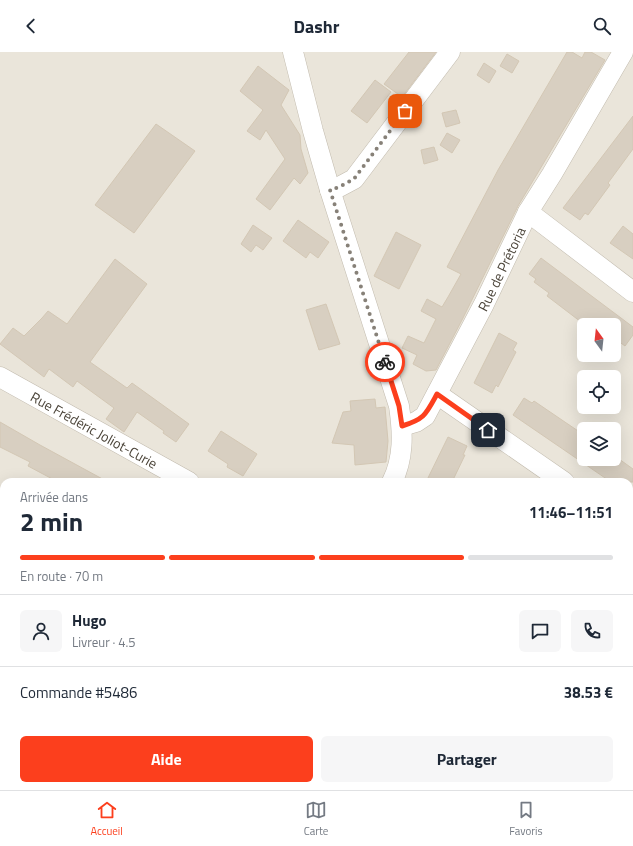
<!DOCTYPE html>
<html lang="fr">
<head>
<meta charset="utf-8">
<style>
  :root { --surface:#fff; --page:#f6f6f7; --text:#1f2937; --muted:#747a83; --line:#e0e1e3; --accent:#fc3f1d }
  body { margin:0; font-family:"Titillium Web",sans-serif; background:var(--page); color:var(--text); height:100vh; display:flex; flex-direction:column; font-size:15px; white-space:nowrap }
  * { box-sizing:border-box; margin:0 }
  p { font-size:13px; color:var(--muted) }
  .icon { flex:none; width:22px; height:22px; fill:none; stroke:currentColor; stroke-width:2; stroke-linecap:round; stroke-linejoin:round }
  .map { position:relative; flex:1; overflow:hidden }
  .panel { position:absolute; left:0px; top:426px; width:633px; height:312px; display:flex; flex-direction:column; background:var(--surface); border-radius:12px 12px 0 0; box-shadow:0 4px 16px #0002 }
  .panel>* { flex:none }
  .needle { width:26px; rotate:345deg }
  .tools { position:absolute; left:577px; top:266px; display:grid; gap:8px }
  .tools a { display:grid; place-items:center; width:44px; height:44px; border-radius:6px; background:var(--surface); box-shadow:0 4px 16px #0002; font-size:20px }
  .pin { position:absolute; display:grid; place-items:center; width:34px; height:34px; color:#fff; margin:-17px; border-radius:8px; box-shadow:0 2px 6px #0006 }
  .courier { position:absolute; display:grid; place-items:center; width:40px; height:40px; margin:-20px; border:3px solid #fc3f1d; border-radius:50%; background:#fff; color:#222; box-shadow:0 1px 5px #0007 }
  .overview em { font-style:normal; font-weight:700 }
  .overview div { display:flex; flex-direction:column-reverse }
  .overview { display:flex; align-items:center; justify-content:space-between; height:68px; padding:0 20px }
  h1 { font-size:26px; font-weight:700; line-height:30px }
  .bar { display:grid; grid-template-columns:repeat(4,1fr); gap:6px 4px; align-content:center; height:48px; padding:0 20px }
  .bar i { height:5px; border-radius:3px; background:var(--line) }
  .bar .active { background:var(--accent) }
  .bar p { grid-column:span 4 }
  .line { display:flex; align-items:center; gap:10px; padding:0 20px; border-top:1px solid var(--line) }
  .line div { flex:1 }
  .round { display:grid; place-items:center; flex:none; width:42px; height:42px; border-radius:6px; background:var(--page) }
  .cta { display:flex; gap:8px; margin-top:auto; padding:8px 20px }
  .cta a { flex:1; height:46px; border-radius:6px; background:var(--accent); color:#fff; font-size:16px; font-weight:700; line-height:46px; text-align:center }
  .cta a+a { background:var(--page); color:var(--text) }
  header { display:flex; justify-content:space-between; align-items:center; height:52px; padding:0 20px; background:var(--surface); font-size:18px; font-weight:700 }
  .tab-bar { display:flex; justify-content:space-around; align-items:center; height:56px; border-top:1px solid var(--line); background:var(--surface); font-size:11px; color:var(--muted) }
  .tab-bar a { display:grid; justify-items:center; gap:2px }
  .tab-bar .active { color:var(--accent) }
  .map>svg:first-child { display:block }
  .residential { fill:#eae5da; fill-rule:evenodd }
  .building { fill:#d8cfc1; stroke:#d3c7b4 }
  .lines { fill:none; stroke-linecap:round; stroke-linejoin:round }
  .street-casing { stroke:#c2bbae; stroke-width:21 }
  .street { stroke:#fff; stroke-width:20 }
  .done { stroke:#878178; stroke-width:4; stroke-dasharray:0 7.2 }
  .route { stroke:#fc3f1d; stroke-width:5 }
  .labels { text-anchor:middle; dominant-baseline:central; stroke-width:3.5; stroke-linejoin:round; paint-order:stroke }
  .street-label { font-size:14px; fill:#4b4439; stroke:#fff }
</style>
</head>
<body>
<header><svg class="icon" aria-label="back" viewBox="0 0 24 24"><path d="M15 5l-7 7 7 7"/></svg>Dashr<svg class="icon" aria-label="search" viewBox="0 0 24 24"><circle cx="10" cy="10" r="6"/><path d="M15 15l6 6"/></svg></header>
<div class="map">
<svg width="633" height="738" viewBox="0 0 633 738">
  <rect width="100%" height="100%" fill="#f6f3ec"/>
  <path class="residential" d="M0,0h633v738h-427v-4h423v-304h-625v83l-4,-2zM584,273h30v30h-30zM584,325h30v30h-30zM584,377h30v30h-30z"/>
  <path class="building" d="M409,0h27l-34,45 -18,-13z
    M567,0h5l10,6 3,-6h6l14,8 -87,146 -55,112 -27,52 -10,1 -13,-7 4,-9 -15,-7 6,-12 16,7 12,-24 -15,-8 6,-12 15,8 6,-10 13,-23 -14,-7 51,-97z
    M507,2l12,7 -7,12 -12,-7z
    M484,11l12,8 -7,12 -12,-8z
    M258,14l31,24 -8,15 19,30 1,14 7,24 -8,11 -6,-6 -24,32 -14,-11 29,-40 -19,-29 -6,10 -13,-9 16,-21 -23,-19z
    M375,28l16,12 -24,31 -16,-12z
    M456,58l4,13 -14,4 -4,-14z
    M633,64v33l-25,34 2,2 -22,30 -3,-2 -5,7 -17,-12z
    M156,72l39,27 -61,82 -39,-28z
    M447,81l13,7 -8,13 -12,-8z
    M434,95l4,13 -14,4 -3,-14z
    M298,168l31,22 -11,16 -8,-6 -4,6 -23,-17z
    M253,173l19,13 -9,12 -7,-5 -5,7 -10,-8z
    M623,174l10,8v25l-23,-16z
    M396,180l25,13 -22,44 -25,-13z
    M541,206l92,69v8l-8,11 -11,-8v-13h-29l-38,-29 2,-3 -15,-11 2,-3 -7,-5z
    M115,207l32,25 -57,78 37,26 5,-5 57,41 -13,18 -13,-9 1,-2 -27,-19 -13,20 -18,-13 8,-11 -37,-27 -4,6 -24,-18 -5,8 -44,-33 13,-16 11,8 18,-18 6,-7 19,13z
    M326,252l14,40 -21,6 -13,-40z
    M499,281l18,10 -4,7 3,2 -18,35 -2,-2 -4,8 -18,-10z
    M524,346l8,5 2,-2 50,34v24h35l14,10v13h-22l-98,-67z
    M375,347l1,9 9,-1 3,34 -2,21 -31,3 -1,-20 -22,-2 11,-31 8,-1 -1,-10z
    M0,370l40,23 68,37h-50l-30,-16 2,-4 -30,-15z
    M221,379l36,23 -14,22 -16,-9 1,-3 -20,-13z
    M448,385l19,9 -4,9h2l-13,27h-26z"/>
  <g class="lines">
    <g class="street-casing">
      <g id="street">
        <path d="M293,0l20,79 17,59 69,216c4,27 5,52 -7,76"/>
        <path d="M330,138l9,-3 15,-8 96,-127"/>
        <path d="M528,160l105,80"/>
        <path id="s1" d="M0,325l189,105"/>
        <path d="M437,342l127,88"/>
        <path id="s2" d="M402,374l14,-4 9,-6 59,-112 44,-92 24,-38 71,-122"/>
        <path d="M629,474l4,3"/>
        <path d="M629,667l4,3"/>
        <path d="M329,738l1,-4"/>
      </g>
    </g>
    <use href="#street" class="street"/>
  </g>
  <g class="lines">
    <path class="done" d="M385,310l-55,-172 9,-3 15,-8 51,-68"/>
    <path class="route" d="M385,310l14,44 3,20c23,-7 24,-12 35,-32l51,36"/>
  </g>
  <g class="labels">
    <g class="street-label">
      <text stroke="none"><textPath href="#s2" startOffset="191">Rue de Prétoria</textPath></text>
      <text stroke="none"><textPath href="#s1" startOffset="108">Rue Frédéric Joliot-Curie</textPath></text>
    </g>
  </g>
</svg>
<div class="tools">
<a><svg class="needle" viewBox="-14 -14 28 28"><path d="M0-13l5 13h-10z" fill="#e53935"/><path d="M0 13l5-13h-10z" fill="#747a83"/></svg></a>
<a><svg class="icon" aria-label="locate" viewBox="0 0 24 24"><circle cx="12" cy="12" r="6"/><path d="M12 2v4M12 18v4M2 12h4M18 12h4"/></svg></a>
<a><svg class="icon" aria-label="layers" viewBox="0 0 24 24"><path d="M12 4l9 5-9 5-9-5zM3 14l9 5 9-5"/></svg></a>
</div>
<div class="pin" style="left:405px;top:59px;background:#ea580c"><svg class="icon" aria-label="bag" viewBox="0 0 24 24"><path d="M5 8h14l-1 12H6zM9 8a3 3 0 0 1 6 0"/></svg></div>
<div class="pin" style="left:488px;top:378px;background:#1f2937"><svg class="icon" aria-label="home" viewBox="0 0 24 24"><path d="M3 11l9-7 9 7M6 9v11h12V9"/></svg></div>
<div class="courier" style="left:385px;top:310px"><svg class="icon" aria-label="bike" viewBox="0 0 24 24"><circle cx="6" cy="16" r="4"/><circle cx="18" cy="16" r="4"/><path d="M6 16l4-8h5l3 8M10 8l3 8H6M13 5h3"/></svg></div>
<section class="panel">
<div class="overview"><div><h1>2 min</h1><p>Arrivée dans</p></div><em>11:46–11:51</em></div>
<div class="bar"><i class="active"></i><i class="active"></i><i class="active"></i><i></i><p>En route · 70 m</p></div>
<div class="line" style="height:72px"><a class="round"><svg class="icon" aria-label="person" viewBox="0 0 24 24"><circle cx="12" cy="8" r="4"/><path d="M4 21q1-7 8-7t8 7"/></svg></a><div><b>Hugo</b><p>Livreur · 4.5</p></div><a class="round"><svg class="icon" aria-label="chat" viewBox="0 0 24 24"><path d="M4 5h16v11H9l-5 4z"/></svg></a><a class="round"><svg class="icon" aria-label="phone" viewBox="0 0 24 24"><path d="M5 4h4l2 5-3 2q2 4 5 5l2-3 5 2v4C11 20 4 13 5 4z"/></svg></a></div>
<div class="line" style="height:52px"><div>Commande #5486</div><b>38.53 €</b></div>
<div class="cta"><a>Aide</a><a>Partager</a></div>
</section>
</div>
<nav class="tab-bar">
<a class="active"><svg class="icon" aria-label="home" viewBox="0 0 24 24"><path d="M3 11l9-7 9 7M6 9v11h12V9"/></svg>Accueil</a>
<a><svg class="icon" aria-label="map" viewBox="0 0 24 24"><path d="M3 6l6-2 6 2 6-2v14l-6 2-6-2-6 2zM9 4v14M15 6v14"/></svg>Carte</a>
<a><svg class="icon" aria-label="saved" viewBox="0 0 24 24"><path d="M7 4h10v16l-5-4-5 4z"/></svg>Favoris</a>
</nav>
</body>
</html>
